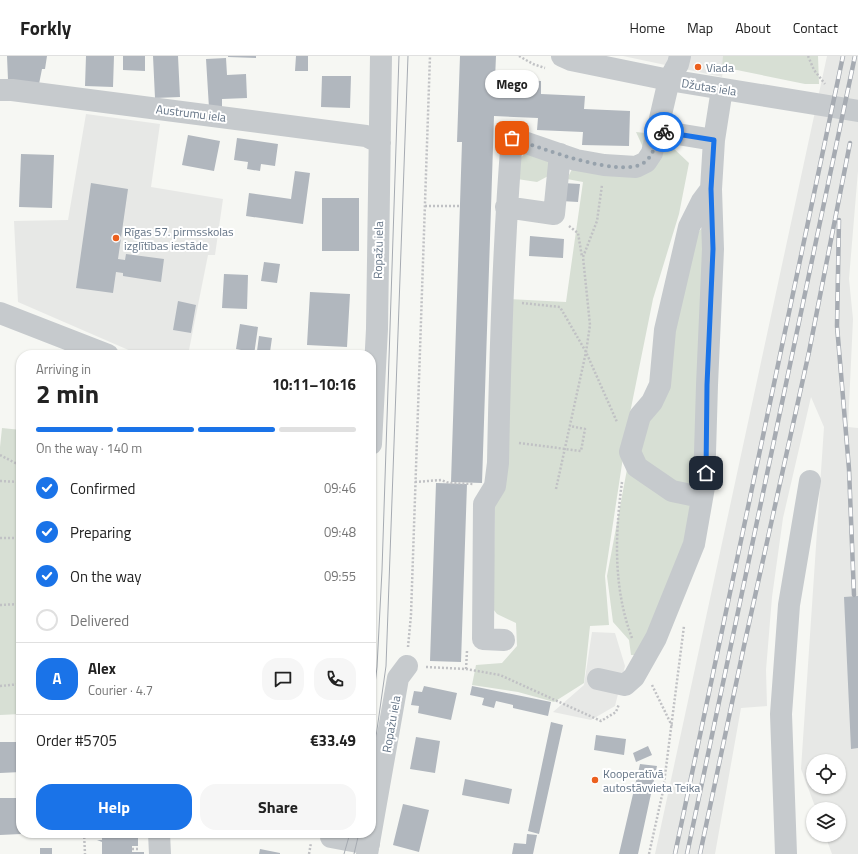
<!DOCTYPE html>
<html lang="en">
<head>
<meta charset="utf-8">
<style>
  :root { --surface:#fff; --page:#f6f6f6; --text:#222; --muted:#767676; --line:#e0e0e0; --accent:#1a73e8 }
  body { margin:0; font-family:"Titillium Web",sans-serif; background:var(--page); color:var(--text); height:100vh; display:flex; flex-direction:column; font-size:15px; white-space:nowrap }
  * { box-sizing:border-box; margin:0 }
  p { font-size:13px; color:var(--muted) }
  .icon { flex:none; width:22px; height:22px; fill:none; stroke:currentColor; stroke-width:2; stroke-linecap:round; stroke-linejoin:round }
  .map { position:relative; flex:1; overflow:hidden }
  .details { position:absolute; left:16px; top:294px; width:360px; height:488px; display:flex; flex-direction:column; background:var(--surface); border-radius:16px; box-shadow:0 1px 3px #0004 }
  .details>* { flex:none }
  .buttons { position:absolute; left:806px; top:698px; display:grid; gap:8px }
  .buttons a { display:grid; place-items:center; width:40px; height:40px; border-radius:50%; background:var(--surface); box-shadow:0 1px 3px #0004; font-size:20px }
  .pin { position:absolute; display:grid; place-items:center; width:34px; height:34px; color:#fff; margin:-17px; border-radius:8px; box-shadow:0 2px 6px #0006 }
  .courier { position:absolute; display:grid; place-items:center; width:40px; height:40px; margin:-20px; border:3px solid #1a73e8; border-radius:50%; background:#fff; color:#222; box-shadow:0 1px 5px #0007 }
  .bubble { position:absolute; height:28px; border-radius:14px; background:var(--surface); box-shadow:0 1px 3px #0004; font-size:13px; font-weight:700; line-height:28px; text-align:center }
  .headline em { font-style:normal; font-weight:700 }
  .headline div { display:flex; flex-direction:column-reverse }
  .headline { display:flex; align-items:center; justify-content:space-between; height:68px; padding:0 20px }
  h1 { font-size:26px; font-weight:700; line-height:30px }
  .bar { display:grid; grid-template-columns:repeat(4,1fr); gap:6px 4px; align-content:center; height:48px; padding:0 20px }
  .bar i { height:5px; border-radius:3px; background:var(--line) }
  .bar .selected { background:var(--accent) }
  .bar p { grid-column:span 4 }
  .line { display:flex; align-items:center; gap:10px; padding:0 20px; border-top:1px solid var(--line) }
  .line div { flex:1 }
  .round { display:grid; place-items:center; flex:none; width:42px; height:42px; border-radius:16px; background:var(--page) }
  ol { padding:0 20px; list-style:none }
  li { display:flex; align-items:center; gap:12px; height:44px }
  li p { margin-inline-start:auto }
  li .icon { padding:4px; border-radius:50%; background:var(--accent); color:#fff; stroke-width:4 }
  li:last-child { color:var(--muted) }
  li i { width:22px; height:22px; border:2px solid var(--line); border-radius:50% }
  .action { display:flex; gap:8px; margin-top:auto; padding:8px 20px }
  .action a { flex:1; height:46px; border-radius:16px; background:var(--accent); color:#fff; font-size:16px; font-weight:700; line-height:46px; text-align:center }
  .action a+a { background:var(--page); color:var(--text) }
  header { display:flex; align-items:center; gap:24px; box-sizing:border-box; height:56px; padding:0 20px; background:var(--surface); border-bottom:1px solid var(--line) }
  header strong { font-size:19px }
  nav { display:flex; gap:22px; margin-inline-start:auto; font-size:14px }
  .map>svg:first-child { display:block }
  .built { fill:#e7e8e6; fill-rule:evenodd }
  .green { fill:#d7dfd4 }
  .building { fill:#b1b7be }
  .lines { fill:none; stroke-linecap:round; stroke-linejoin:round }
  .path { stroke:#c0c1c4; stroke-width:2.5; stroke-dasharray:2 2; stroke-linecap:butt }
  .minor { stroke:#c6cacd; stroke-width:22 }
  .tram { stroke:#a6abb2; stroke-width:1 }
  .rail-casing { stroke:#a6abb2; stroke-width:4.5 }
  .rail { stroke:#fff; stroke-width:3; stroke-dasharray:9; stroke-linecap:butt }
  .done { stroke:#97a2ac; stroke-width:4; stroke-dasharray:0 7.2 }
  .route { stroke:#1a73e8; stroke-width:5 }
  .poi-dot { fill:#ec601e; stroke:#fff; stroke-width:1.5 }
  .labels { text-anchor:middle; dominant-baseline:central; stroke-width:4; stroke-linejoin:round; paint-order:stroke }
  .poi-label { font-size:12px; fill:#647486; stroke:#fff; text-anchor:start }
  .street-label { font-size:12px; fill:#647486; stroke:#fff }
</style>
</head>
<body>
<header>
<strong>Forkly</strong>
<nav><a>Home</a><a>Map</a><a>About</a><a>Contact</a></nav>
</header>
<div class="map">
<svg width="858" height="798" viewBox="0 0 858 798">
  <rect width="100%" height="100%" fill="#f6f7f3"/>
  <path class="built" d="M623,0h103l-4,21z
    M827,0h31v115l-9,108 4,40 -5,108 10,1v426h-26l-7,-19h14v-26h-23l-15,-40 23,-342 -13,-30 -28,121 -11,79 -6,73 1,36 -26,2 -26,146h-60zM813,705h26v26h-26z
    M86,58l74,10 -9,63 72,12 -8,56h-7l-20,100h-48l-122,-53 -4,-81 54,-1z
    M592,576l23,1 10,33 -10,40 -24,14 -38,-8 31,-27z"/>
  <path class="green" d="M723,0h95l1,28h-14l-83,-17z
    M636,76l28,3 6,10 19,18 -10,51 -26,85 -24,119 -24,158 4,49 -19,1 -6,57 -30,19 -36,-10 -46,-7 4,-20 26,-2 15,-17 -1,-23 -19,-9 -4,-5 2,-106 12,-204 59,3 17,-120 -16,-3 5,-10 80,-2z
    M527,95l26,12 -1,11 -15,8 -20,-3 2,-19z
    M705,170l-7,260 -15,2 -42,-22 -1,-33 29,-76 25,-122z
    M2,372l19,2v284l-21,1v-268z
    M628,408l67,35 -10,48 -44,108h-10l-2,-15 -16,-18 -6,-46z"/>
  <path class="building" d="M7,0h40l-2,13h-3l-3,15 -31,-4z
    M86,0h28l-1,31 -28,-1z
    M123,0h22v15l-22,-1z
    M153,0h25l2,41 -25,1z
    M228,0h28v2l-28,-1z
    M296,0h12v15h-13z
    M460,0h36l-1,23 46,2v13l44,2 -1,13 46,2 -1,35 -47,-1 1,-13 -46,-2 1,-12 -44,-2 -12,367 -31,-1 11,-340h-5z
    M226,2l1,17 19,-1 1,24 -25,1v8l-13,1 -3,-49z
    M322,20h29l-1,32 -29,-1z
    M188,79l32,6 -6,30 -32,-6z
    M237,82l41,6 -3,22 -14,-2 -1,7 -13,-2 1,-7 -14,-2z
    M21,98l33,1 -2,53 -33,-1z
    M295,115l15,2 -7,51 -57,-8 3,-23 42,6z
    M91,127l37,6 -10,70 7,1 1,-6 38,5 -3,23 -38,-6v-3l-7,-1 -3,21 -37,-5z
    M563,127l17,1 -2,18 -17,-1z
    M322,142h37v53h-37z
    M530,180l34,3 -1,19 -34,-2z
    M264,206l16,2 -3,19 -16,-2z
    M224,218l24,1 -1,34 -25,-1z
    M310,236l40,2 -3,53 -40,-2z
    M178,245l18,4 -5,28 -18,-3z
    M240,268l18,3 -4,28h-14l1,-5 -5,-1z
    M259,280l13,2 -2,14 -13,-1z
    M436,427l31,1 -6,178 -31,-1z
    M858,540v152l-7,1 -7,-152z
    M424,630l33,7 -6,27 -33,-7 1,-7 -8,-1 3,-14 8,1z
    M472,630l79,16 -3,14 -35,-8v-3l-17,-4 -2,7 -12,-3 2,-7 -14,-3z
    M551,666l12,3 -24,109 -11,-3z
    M596,679l30,4 -2,16 -30,-5z
    M416,681l24,4 -5,32 -25,-4z
    M0,686h21v30l-21,1z
    M648,690l4,9 -16,7 -3,-9z
    M640,708l17,2 -19,88h-19z
    M465,723l47,10 -3,15 -47,-9z
    M0,742h21v36l-21,1z
    M403,748l26,6 -10,42 -26,-7z
    M102,777h36v13h-6v6h12v2h-42v-12l-5,-2h5z
    M527,778l10,1 -4,19h-21l2,-11 12,1z
    M40,792h12v6h-12z
    M260,793l20,4v1h-21z"/>
  <g class="lines">
    <path class="path" d="M519,0l14,8 12,4
      M808,0l6,14 11,14
      M425,150h35
      M569,170l9,7 4,24
      M522,247l38,4 26,45 31,70
      M519,387l62,8 4,-22 -15,-3
      M0,399l21,11
      M0,425l21,1
      M415,426l26,-2 8,3 25,1
      M622,426c-7,52 -9,106 10,156
      M556,433l30,-137 4,-27 -7,-68 14,-36 5,-36
      M0,482h21
      M0,549l21,-1
      M408,591l3,-32 19,-559
      M426,611l40,2 34,6 101,46 15,-9 3,-8
      M466,613l1,-18
      M652,629l20,41
      M0,630l21,-2
      M84,777l1,21
      M132,793h8
      M309,798l2,-11
      M649,798l14,-63 21,-165"/>
    <path class="minor" d="M562,0l9,4 98,20 189,31
      M0,34h12l354,46 14,7
      M659,75l55,9
      M506,151l48,7 6,-60
      M0,257l108,42
      M371,388l6,-115 4,-273
      M701,441l-29,-6 -35,-24 -7,-15 10,-36 12,-14 8,-17 5,-55 24,-103 13,-26 9,-12
      M504,584l-21,-1 1,-135 11,-18 3,-23c2,-109 5,-217 14,-325l64,22 28,5 32,2 10,-5 6,-9 17,-73 9,-16 2,-8
      M598,623l27,6 9,-8 22,-39 38,-94 10,-57 3,-102 6,-136 -2,-60 3,-49 8,-51
      M159,777l1,21
      M331,781l38,7
      M367,798l31,-176 9,-12
      M786,798l-5,-140 8,-109 21,-124"/>
    <path class="tram" d="M371,663l6,-52 5,-97 17,-514
      M371,716l15,-106 22,-610
      M344,798l6,-21
      M354,798l5,-21"/>
    <g class="rail-casing">
      <path id="rail" d="M839,164l-2,106 12,143 5,126
        M675,798l168,-798
        M687,798l168,-798
        M700,798l44,-208 65,-294 41,-209"/>
    </g>
    <use href="#rail" class="rail"/>
  </g>
  <g class="lines">
    <path class="done" d="M512,82c26,9 110,42 133,24 9,-7 11,-21 14,-31l5,1"/>
    <path class="route" d="M664,76l50,8 -3,49 2,60 -6,136 -1,88"/>
  </g>
  <g class="poi-dot">
    <circle cx="698" cy="11" r="4"/>
    <circle cx="116" cy="182" r="4"/>
    <circle cx="595" cy="724" r="4"/>
  </g>
  <g class="labels">
    <g class="poi-label">
      <text x="706" y="11">Viada</text>
      <text x="124" y="175">Rīgas 57. pirmsskolas<tspan x="124" dy="14">izglītības iestāde</tspan></text>
      <text x="603" y="717">Kooperatīvā<tspan x="603" dy="14">autostāvvieta Teika</tspan></text>
    </g>
    <g class="street-label">
      <text transform="translate(709 31) rotate(9)">Džutas iela</text>
      <text transform="translate(191 57) rotate(7)">Austrumu iela</text>
      <text transform="translate(378 194) rotate(-89)">Ropažu iela</text>
      <text transform="translate(391 668) rotate(-80)">Ropažu iela</text>
    </g>
  </g>
</svg>
<div class="buttons">
<a><svg class="icon" aria-label="locate" viewBox="0 0 24 24"><circle cx="12" cy="12" r="6"/><path d="M12 2v4M12 18v4M2 12h4M18 12h4"/></svg></a>
<a><svg class="icon" aria-label="layers" viewBox="0 0 24 24"><path d="M12 4l9 5-9 5-9-5zM3 14l9 5 9-5"/></svg></a>
</div>
<div class="pin" style="left:512px;top:82px;background:#ea580c"><svg class="icon" aria-label="bag" viewBox="0 0 24 24"><path d="M5 8h14l-1 12H6zM9 8a3 3 0 0 1 6 0"/></svg></div>
<div class="pin" style="left:706px;top:417px;background:#1f2937"><svg class="icon" aria-label="home" viewBox="0 0 24 24"><path d="M3 11l9-7 9 7M6 9v11h12V9"/></svg></div>
<div class="courier" style="left:664px;top:76px"><svg class="icon" aria-label="bike" viewBox="0 0 24 24"><circle cx="6" cy="16" r="4"/><circle cx="18" cy="16" r="4"/><path d="M6 16l4-8h5l3 8M10 8l3 8H6M13 5h3"/></svg></div>
<div class="bubble" style="left:485px;top:14px;width:54px">Mego</div>
<section class="details">
<div class="headline"><div><h1>2 min</h1><p>Arriving in</p></div><em>10:11–10:16</em></div>
<div class="bar"><i class="selected"></i><i class="selected"></i><i class="selected"></i><i></i><p>On the way · 140 m</p></div>
<ol>
<li><svg class="icon" aria-label="check" viewBox="0 0 24 24"><path d="M5 12l5 5 9-10"/></svg>Confirmed<p>09:46</p></li>
<li><svg class="icon" aria-label="check" viewBox="0 0 24 24"><path d="M5 12l5 5 9-10"/></svg>Preparing<p>09:48</p></li>
<li><svg class="icon" aria-label="check" viewBox="0 0 24 24"><path d="M5 12l5 5 9-10"/></svg>On the way<p>09:55</p></li>
<li><i></i>Delivered</li>
</ol>
<div class="line" style="height:72px"><b class="round" style="background:var(--accent);color:#fff">A</b><div><b>Alex</b><p>Courier · 4.7</p></div><a class="round"><svg class="icon" aria-label="chat" viewBox="0 0 24 24"><path d="M4 5h16v11H9l-5 4z"/></svg></a><a class="round"><svg class="icon" aria-label="phone" viewBox="0 0 24 24"><path d="M5 4h4l2 5-3 2q2 4 5 5l2-3 5 2v4C11 20 4 13 5 4z"/></svg></a></div>
<div class="line" style="height:52px"><div>Order #5705</div><b>€33.49</b></div>
<div class="action"><a>Help</a><a>Share</a></div>
</section>
</div>
</body>
</html>
